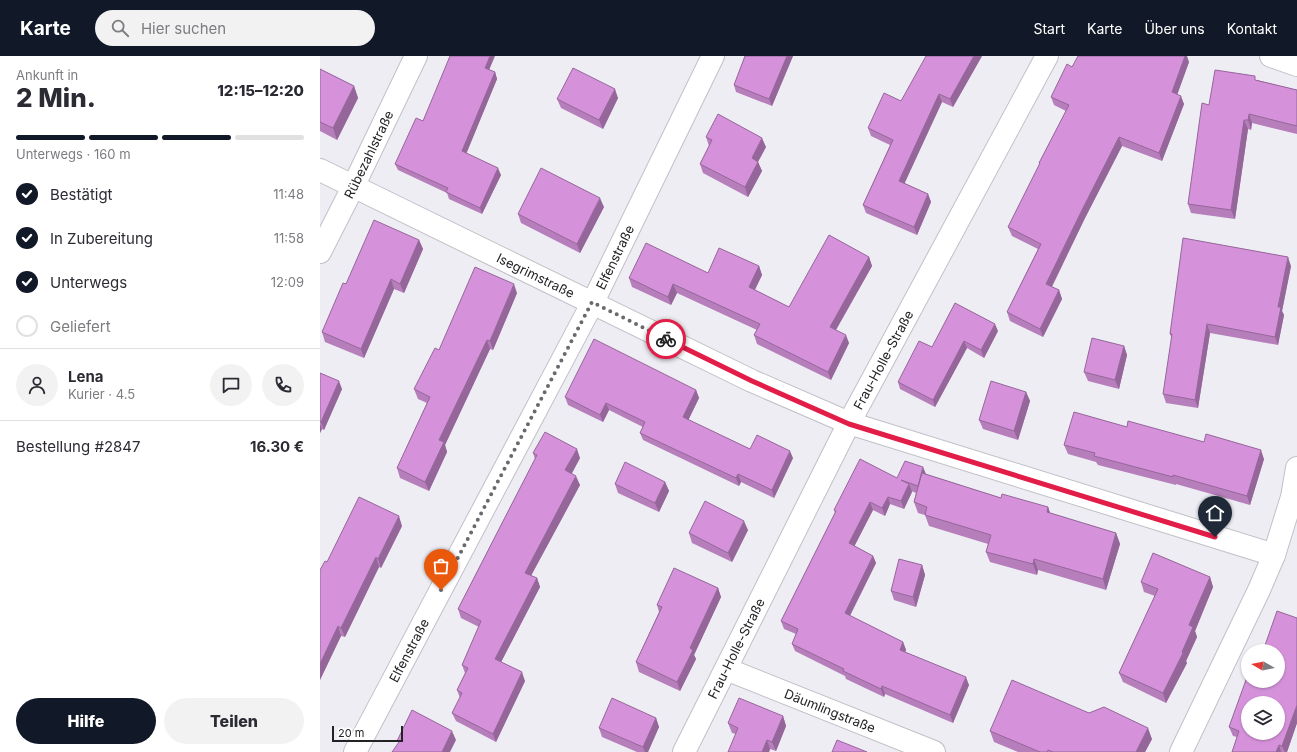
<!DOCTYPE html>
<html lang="de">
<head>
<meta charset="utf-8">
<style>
  :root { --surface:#fff; --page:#f2f2f3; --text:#2b2b33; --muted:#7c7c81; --line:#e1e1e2; --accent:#111827 }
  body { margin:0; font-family:Inter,sans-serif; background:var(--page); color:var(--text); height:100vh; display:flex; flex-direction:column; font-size:15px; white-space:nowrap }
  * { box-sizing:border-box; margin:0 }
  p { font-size:13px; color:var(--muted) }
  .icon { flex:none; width:22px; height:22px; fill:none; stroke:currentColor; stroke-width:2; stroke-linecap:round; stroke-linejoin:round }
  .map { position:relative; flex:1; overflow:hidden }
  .sheet { display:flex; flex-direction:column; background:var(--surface); width:320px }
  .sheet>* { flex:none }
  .needle { width:26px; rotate:279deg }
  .tools { position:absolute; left:921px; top:588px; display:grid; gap:8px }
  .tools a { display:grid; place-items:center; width:44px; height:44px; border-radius:50%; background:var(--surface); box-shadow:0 1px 3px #0004; font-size:20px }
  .scale { position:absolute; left:12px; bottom:10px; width:71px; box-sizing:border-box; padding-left:4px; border:2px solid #232225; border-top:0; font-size:11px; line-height:14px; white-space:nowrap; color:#232225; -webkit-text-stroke:3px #fff; paint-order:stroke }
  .pin { position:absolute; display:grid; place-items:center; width:34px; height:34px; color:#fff; margin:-41px -17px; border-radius:50% 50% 50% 0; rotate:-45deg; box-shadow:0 0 4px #0007 }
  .pin .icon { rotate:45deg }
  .courier { position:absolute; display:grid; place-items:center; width:40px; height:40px; margin:-20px; border:3px solid #e11d48; border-radius:50%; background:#fff; color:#222; box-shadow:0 1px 5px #0007 }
  .head em { font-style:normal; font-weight:800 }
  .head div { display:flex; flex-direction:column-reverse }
  .head { display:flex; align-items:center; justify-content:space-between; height:68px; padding:0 16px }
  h1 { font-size:26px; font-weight:800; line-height:30px }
  .bar { display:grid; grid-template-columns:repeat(4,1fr); gap:6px 4px; align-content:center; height:48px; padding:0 16px }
  .bar i { height:5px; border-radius:3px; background:var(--line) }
  .bar .selected { background:var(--accent) }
  .bar p { grid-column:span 4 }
  .line { display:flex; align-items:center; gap:10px; padding:0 16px; border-top:1px solid var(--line) }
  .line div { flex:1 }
  .round { display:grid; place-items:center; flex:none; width:42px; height:42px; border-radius:21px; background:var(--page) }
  ol { padding:0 16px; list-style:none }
  li { display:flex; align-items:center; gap:12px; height:44px }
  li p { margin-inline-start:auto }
  li .icon { padding:4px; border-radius:50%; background:var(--accent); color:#fff; stroke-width:4 }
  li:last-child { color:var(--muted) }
  li i { width:22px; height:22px; border:2px solid var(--line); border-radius:50% }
  .button { display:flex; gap:8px; margin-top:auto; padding:8px 16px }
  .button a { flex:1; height:46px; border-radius:24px; background:var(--accent); color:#fff; font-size:16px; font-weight:800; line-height:46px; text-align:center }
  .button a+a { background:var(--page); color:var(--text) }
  header { display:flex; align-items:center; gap:24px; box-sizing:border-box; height:56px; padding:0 20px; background:var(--accent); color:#fff }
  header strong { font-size:19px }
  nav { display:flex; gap:22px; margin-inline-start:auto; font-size:14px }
  .search { width:280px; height:36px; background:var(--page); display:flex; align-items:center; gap:10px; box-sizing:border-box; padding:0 14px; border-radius:22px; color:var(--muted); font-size:15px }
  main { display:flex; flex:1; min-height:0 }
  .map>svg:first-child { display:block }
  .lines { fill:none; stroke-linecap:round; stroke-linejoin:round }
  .street-casing { stroke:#c0c0c7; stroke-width:24 }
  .street { stroke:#fff; stroke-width:22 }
  .wall { fill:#b77ebc }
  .shaded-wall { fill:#956699 }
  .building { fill:#d592db; stroke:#956699; fill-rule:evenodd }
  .done { stroke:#6a696d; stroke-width:4; stroke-dasharray:0 7.2 }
  .route { stroke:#e11d48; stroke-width:5 }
  .labels { text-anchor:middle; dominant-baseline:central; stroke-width:4; stroke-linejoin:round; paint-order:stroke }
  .street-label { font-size:13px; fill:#232225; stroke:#fff }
</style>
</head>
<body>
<header>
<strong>Karte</strong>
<div class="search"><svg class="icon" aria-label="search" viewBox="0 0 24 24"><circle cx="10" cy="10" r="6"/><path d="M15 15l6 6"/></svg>Hier suchen</div>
<nav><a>Start</a><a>Karte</a><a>Über uns</a><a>Kontakt</a></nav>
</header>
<main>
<section class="sheet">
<div class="head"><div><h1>2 Min.</h1><p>Ankunft in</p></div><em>12:15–12:20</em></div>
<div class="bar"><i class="selected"></i><i class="selected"></i><i class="selected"></i><i></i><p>Unterwegs · 160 m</p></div>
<ol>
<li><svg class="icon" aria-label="check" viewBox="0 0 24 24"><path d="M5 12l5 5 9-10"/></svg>Bestätigt<p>11:48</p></li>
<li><svg class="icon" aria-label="check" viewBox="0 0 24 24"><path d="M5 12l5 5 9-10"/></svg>In Zubereitung<p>11:58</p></li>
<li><svg class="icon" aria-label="check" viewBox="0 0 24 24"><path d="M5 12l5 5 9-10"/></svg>Unterwegs<p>12:09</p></li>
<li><i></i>Geliefert</li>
</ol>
<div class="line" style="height:72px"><a class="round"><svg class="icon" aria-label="person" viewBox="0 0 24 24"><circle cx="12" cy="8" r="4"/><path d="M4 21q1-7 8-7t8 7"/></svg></a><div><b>Lena</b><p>Kurier · 4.5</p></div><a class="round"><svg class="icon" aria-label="chat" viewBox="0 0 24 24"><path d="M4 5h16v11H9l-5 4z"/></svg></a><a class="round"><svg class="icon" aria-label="phone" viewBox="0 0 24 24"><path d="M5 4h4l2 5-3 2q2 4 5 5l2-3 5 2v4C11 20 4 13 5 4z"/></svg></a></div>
<div class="line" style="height:52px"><div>Bestellung #2847</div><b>16.30 €</b></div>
<div class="button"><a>Hilfe</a><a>Teilen</a></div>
</section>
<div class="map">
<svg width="977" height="696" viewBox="0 0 977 696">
  <rect width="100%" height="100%" fill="#eeedf4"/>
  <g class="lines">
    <g class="street-casing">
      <g id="street">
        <path d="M951,0l26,9"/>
        <path id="s1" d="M0,114l432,211 97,42 425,132"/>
        <path id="s2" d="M0,196l33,-65 63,-131"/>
        <path id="s3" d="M406,613l208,83"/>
        <path id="s4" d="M35,696l238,-450 120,-246"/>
        <path id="s5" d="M364,696l165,-329 198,-367"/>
        <path d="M861,696l78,-162 15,-35 18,-58 5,-29"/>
      </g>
    </g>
    <use href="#street" class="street"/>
  </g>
  <path class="wall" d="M425,0h48l-21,50 -36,-14 -2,-7z
    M662,0l-29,51 -11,-5 -38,81 24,11 3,8 -14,33 -51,-22 -3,-8 27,-60 -19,-9 -3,-8 33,-27z
    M869,6l-12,32 7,10 -22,57 -40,-15 -37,72 -33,69 7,3 3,9 -19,38 -33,-16 -3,-9 31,-63 -26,-13 -4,-9 32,-63 -1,-1 27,-52 -12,-6 -3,-8z
    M0,13l34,17 4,12 -21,42 -17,-9z
    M169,14l6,2 2,7 -31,74 35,22 -19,39 -33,-15 -2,-6 -49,-23 -3,-6 28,-43z
    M937,24l40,10v44l-45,-11 -1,7 -3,-1 -13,90 -44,-6 -3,-9z
    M298,42l-15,31 -42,-21 -4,-9z
    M386,81l60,10 -8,15 4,9 -14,26 -45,-24 -3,-9 9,-18z
    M284,151l-24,46 -59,-30 -3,-9z
    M99,184l4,9 -19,44 -10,-4 -30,69 -39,-16 -3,-10z
    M549,201l3,9 -36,64 13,13 -18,37 -74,-36 -3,-9 3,-5 -80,-37 -6,12 -39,-18 -3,-9 79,-5 51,-7 3,9 -7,15 34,17z
    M971,210l-9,45 2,4 -6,30 -68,-12 -12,75 -32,-5 -3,-9 9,-55 -2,-5z
    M197,237l-24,57 -3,-1 -45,96 2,7 -18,39 -29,-13 -3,-10 30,-65 -9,-4 -4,-10 25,-39z
    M678,275l-14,27 -17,-10 -32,59 -35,-18 -2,-7 34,-35z
    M804,290l3,9 -8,34 -31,-8 -4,-9z
    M0,317l22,16 -18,41 -2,-1 -2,4z
    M376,334l3,8 -11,22 62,29 43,9 -19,40 -33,-16 -2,4 -96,-46 -3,-7 3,-6 -34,-17 -6,12 -35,-17 -3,-8z
    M706,336l4,9 -12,39 -35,-11 -4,-9z
    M807,371l77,15 60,17 -14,46 -74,-21v1l-78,-20 -2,-3 -28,-8 -4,-9z
    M213,397l47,5 -9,16 9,11 -49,91 6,2 3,9 -39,75 24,19 -29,61 -40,-21 -4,-8 8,-15 -3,-8 8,-17 -3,-8 17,-38 -18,-9 -3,-9 77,-150z
    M606,418l75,24 47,9 2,6 66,20 4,11 -14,46 -68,-20 -1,5 -47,-13 -4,-10 2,-8 -59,-18 -4,-11 -7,-2 -4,-11 2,-9 -5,-2 1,1 -8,17 -14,-5 -5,12 -12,-6 -19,36 19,10 3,7 -26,53 53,26 3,8 -1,2 64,33 -16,38 -68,-29 -1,3 -38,-18 -1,-3 -50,-25 -3,-7 4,-10 -12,-5 -3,-8 54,-108 -1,-3 63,-32z
    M345,426l4,9 -10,21 -41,-19 -3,-9z
    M82,470l-21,42 -2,-1 -34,70 -4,-1 -21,44 7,-118z
    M428,474l-16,32 -40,-19 -3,-10z
    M602,509l3,10 -9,32 -22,-7 -3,-9z
    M890,521l3,10 -18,44 2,6 -11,24 1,2 -21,40 -43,-21 -4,-9 36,-77 -11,-4 -3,-10z
    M398,532l3,9 -27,58 2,4 -16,32 -41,-19 -3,-10 23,-50 -2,-7z
    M928,625h30l19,42 -10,29h-55l5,-15 -4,-1 -4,-9z
    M463,660l3,10 -10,25 -6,-2 -1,3h-41l8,-18 -4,-1 -4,-10z
    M336,662l3,9 -11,25h-11l-35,-15 -3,-9z
    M670,675l162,8 -7,13h-127l-24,-10z"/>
  <path class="shaded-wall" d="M170,0h5l-8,19 -2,-7z
    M467,0h6l-21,50 -3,-7z
    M654,0h8l-29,51 -3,-8z
    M865,0h2l2,6 -14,39 -3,-9z
    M175,16l2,7 -32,78 -3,-6z
    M34,30l4,12 -21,42 -4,-12z
    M295,33l3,9 -15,31 -4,-9z
    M619,38l3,8 -40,87 -3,-8z
    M861,40l3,8 -22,57 -3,-8z
    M929,58l3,9 -1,7 -3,-10z
    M924,64l4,9 -13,90 -4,-9z
    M799,81l3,9 -37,72 -36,74 -3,-8 36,-74z
    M442,82l4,9 -11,20 -3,-9z
    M438,106l4,9 -14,26 -3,-10z
    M178,112l3,7 -19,39 -2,-6z
    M608,138l3,8 -14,33 -3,-8z
    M280,142l4,9 -24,46 -3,-9z
    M99,184l4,9 -19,44 -4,-9z
    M549,201l3,9 -39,69 -3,-8z
    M968,201l3,9 -9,45 2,4 -6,30 -3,-8 3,-30z
    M439,210l3,9 -10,20 -3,-8z
    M71,223l3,10 -30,69 -3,-9z
    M194,228l3,9 -24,57 -3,-9z
    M353,228l4,9 -6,12 -3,-8z
    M739,234l3,9 -19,38 -3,-8z
    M675,268l3,7 -14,27 -3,-8z
    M887,268l3,9 -12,75 -3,-8z
    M526,279l3,8 -18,37 -3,-8z
    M167,284l3,9 -45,96 2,7 -18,39 -4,-9 14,-42z
    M644,285l3,7 -32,59 -2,-7z
    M804,290l3,9 -8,34 -4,-9z
    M19,325l3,8 -18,41 -3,-8z
    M376,334l3,8 -13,27 -3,-8z
    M706,336l4,9 -12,39 -4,-9z
    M286,347l3,7 -6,12 -3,-7z
    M0,368l2,5 -2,4z
    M257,393l3,9 -11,21 -4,-9z
    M941,394l3,9 -14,46 -3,-9z
    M470,395l3,7 -19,40 -2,-8z
    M603,411l3,7 -8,12z
    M418,418l3,8 -2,4 -3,-8z
    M256,420l4,9 -52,96 -3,-8z
    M345,426l4,9 -10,21 -4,-9z
    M589,428l3,8 -8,17 -3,-8z
    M568,441l2,7 -5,12 -3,-8z
    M550,446l3,8 -21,41 -3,-8z
    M728,451l4,11 -5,-6z
    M79,460l3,10 -21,42 -3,-9z
    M424,465l4,9 -16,32 -4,-9z
    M796,477l4,11 -14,46 -3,-11z
    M553,500l3,7 -29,58 -2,-8z
    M56,501l3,10 -34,70 -4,-9z
    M714,503l4,11 -1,5 -4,-11z
    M602,509l3,10 -9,32 -3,-10z
    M890,521l3,10 -18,44 2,6 -11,24 1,2 -21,40 -3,-10 26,-68z
    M217,522l3,9 -42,81 -3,-9z
    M398,532l3,9 -27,58 2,4 -16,32 -3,-9 13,-34z
    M18,570l3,10 -21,44v-16z
    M583,586l3,8 -3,7 -3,-7z
    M202,616l3,9 -29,61 -3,-8z
    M646,621l3,8 -16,38 -3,-8z
    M562,630l3,8 -1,3 -3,-8z
    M977,649v18l-10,29h-2l-3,-6z
    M463,660l3,10 -10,25 -4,-9z
    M336,662l3,9 -11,25h-3l-2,-5z
    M828,672l4,11 -7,13h-9z
    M132,675l4,9 -6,12h-8z
    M447,684l3,9 -1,3h-7z
    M959,689l2,7h-5z"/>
  <path class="building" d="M130,0h40l-5,12 10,4 -33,79 36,17 -18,40 -34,-16 2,-4 -53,-24 21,-46 7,3z
    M425,0h42l-18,43 -35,-14z
    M606,0h48l-24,43 -11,-5 -40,87 29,13 -14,33 -51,-22 30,-65 -25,-12 16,-35 17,8z
    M758,0h107l-13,36 9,4 -22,57 -40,-16 -37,73 -36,74 13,6 -19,39 -33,-17 34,-68 -33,-17 32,-64h-1l30,-58 -18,-8 16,-33 5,3z
    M253,12l42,21 -16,31 -42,-21z
    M0,13l34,17 -21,42 -13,-6z
    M895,14l40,6v4l42,10v36l-48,-12 -1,6h-4l-13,90 -43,-6 14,-101 7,2z
    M398,58l44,24 -10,20 6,4 -13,25 -45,-23 12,-24 -6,-3z
    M221,112l59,30 -23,46 -59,-30z
    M54,164l45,20 -19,44 -9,-5 -30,70 -39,-17 21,-49 3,1z
    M509,179l40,22 -39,70 16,8 -18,37 -74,-37 6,-11 -87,-40 -5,13 -39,-19 17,-35 62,30 11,-25 40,18 -10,21 40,20z
    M863,182l105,19 -10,50h3l-6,30 -68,-13 -12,76 -32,-6 9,-60h-2z
    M155,211l39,17 -24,57 -3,-1 -48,100 5,2 -19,40 -28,-14 33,-71 -16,-8 21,-41 4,2z
    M635,247l40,21 -14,26 -17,-9 -31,59 -35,-18 21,-41 13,6z
    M772,282l32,8 -9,34 -31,-8z
    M274,283l102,51 -13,27 67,32 7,-14 33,16 -18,39 -34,-16 -2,4 -96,-45 5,-11 -39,-19 -6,12 -35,-18z
    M0,317l19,8 -18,41h-1z
    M671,325l35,11 -12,39 -35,-11z
    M754,356l53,15 1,-6 76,21 2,-8 55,16 -14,46 -74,-21v2l-79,-21 1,-3 -31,-8z
    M225,376l32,17 -12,21 11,6 -51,97 12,5 -42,81 27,13 -29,62 -41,-21 10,-20 -5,-3 11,-22 -6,-3 19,-44 -23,-12 79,-154 -4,-2z
    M540,403l37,19 8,-17 18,6 -5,19 -17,-6 8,4 -8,17 -13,-4 -6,11 -12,-6 -21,41 24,13 -28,57 58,29 -3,8 66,27 -16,38 -68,-29 -1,3 -38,-18 1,-2 -52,-25 6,-15 -17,-8 55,-110 -2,-1z
    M305,406l40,20 -10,21 -40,-19z
    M602,417l79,25 1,-4 46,13 -1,5 69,21 -13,46 -69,-20 -1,5 -47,-12 5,-17 -66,-20 2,-8 -13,-5z
    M39,441l40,19 -21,43 -2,-2 -35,71 -3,-2 -18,38v-94l5,-9 2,1z
    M385,445l39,20 -16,32 -39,-20z
    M833,497l57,24 -21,48 4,2 -11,25 1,1 -20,40 -44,-20 39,-84 -17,-7z
    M579,503l23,6 -9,32 -22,-6z
    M354,512l44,20 -28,60 3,2 -16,32 -41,-20 26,-55 -5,-2z
    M957,555l20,7v87l-15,41 -3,-1 -3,7h-44l7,-21 -10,-4 18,-50 1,1v3h30v-30h-15zM928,647h30v30h-30z
    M692,624l77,33 15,-6 44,21 -12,24h-83l-5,-2 -1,2h-7l-50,-21z
    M292,642l44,20 -13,29 -44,-19z
    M419,642l44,18 -11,26 -5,-2 -5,12h-34l10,-24 -10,-5z
    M92,654l40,21 -10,21h-50l7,-10 -2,-1z
    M517,684l30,12h-35z"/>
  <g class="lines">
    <path class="done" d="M121,534l151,-288 74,37"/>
    <path class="route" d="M346,283l86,42 97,43 366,113"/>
  </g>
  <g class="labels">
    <g class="street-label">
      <text stroke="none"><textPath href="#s2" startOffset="109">Rübezahlstraße</textPath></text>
      <text stroke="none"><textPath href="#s4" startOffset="559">Elfenstraße</textPath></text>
      <text stroke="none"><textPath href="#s1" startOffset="240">Isegrimstraße</textPath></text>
      <text stroke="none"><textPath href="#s5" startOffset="440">Frau-Holle-Straße</textPath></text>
      <text stroke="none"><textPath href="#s5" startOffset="116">Frau-Holle-Straße</textPath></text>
      <text stroke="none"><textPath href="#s4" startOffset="115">Elfenstraße</textPath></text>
      <text stroke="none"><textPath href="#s3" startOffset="112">Däumlingstraße</textPath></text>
    </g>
  </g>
</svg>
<div class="tools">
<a><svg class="needle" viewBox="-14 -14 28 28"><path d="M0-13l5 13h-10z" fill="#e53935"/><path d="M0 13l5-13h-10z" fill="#7c7c81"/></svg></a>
<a><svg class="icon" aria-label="layers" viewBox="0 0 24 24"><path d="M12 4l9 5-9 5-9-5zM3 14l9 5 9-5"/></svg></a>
</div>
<div class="scale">20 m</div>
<div class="pin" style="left:121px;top:534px;background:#ea580c"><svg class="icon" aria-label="bag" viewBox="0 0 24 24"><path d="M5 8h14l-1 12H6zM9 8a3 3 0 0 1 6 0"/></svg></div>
<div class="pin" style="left:895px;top:481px;background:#1f2937"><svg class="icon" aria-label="home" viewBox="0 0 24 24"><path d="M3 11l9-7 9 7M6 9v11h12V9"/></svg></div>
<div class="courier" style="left:346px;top:283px"><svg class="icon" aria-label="bike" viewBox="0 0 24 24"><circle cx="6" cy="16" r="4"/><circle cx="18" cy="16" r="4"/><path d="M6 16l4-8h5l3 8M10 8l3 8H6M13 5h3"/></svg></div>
</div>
</main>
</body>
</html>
